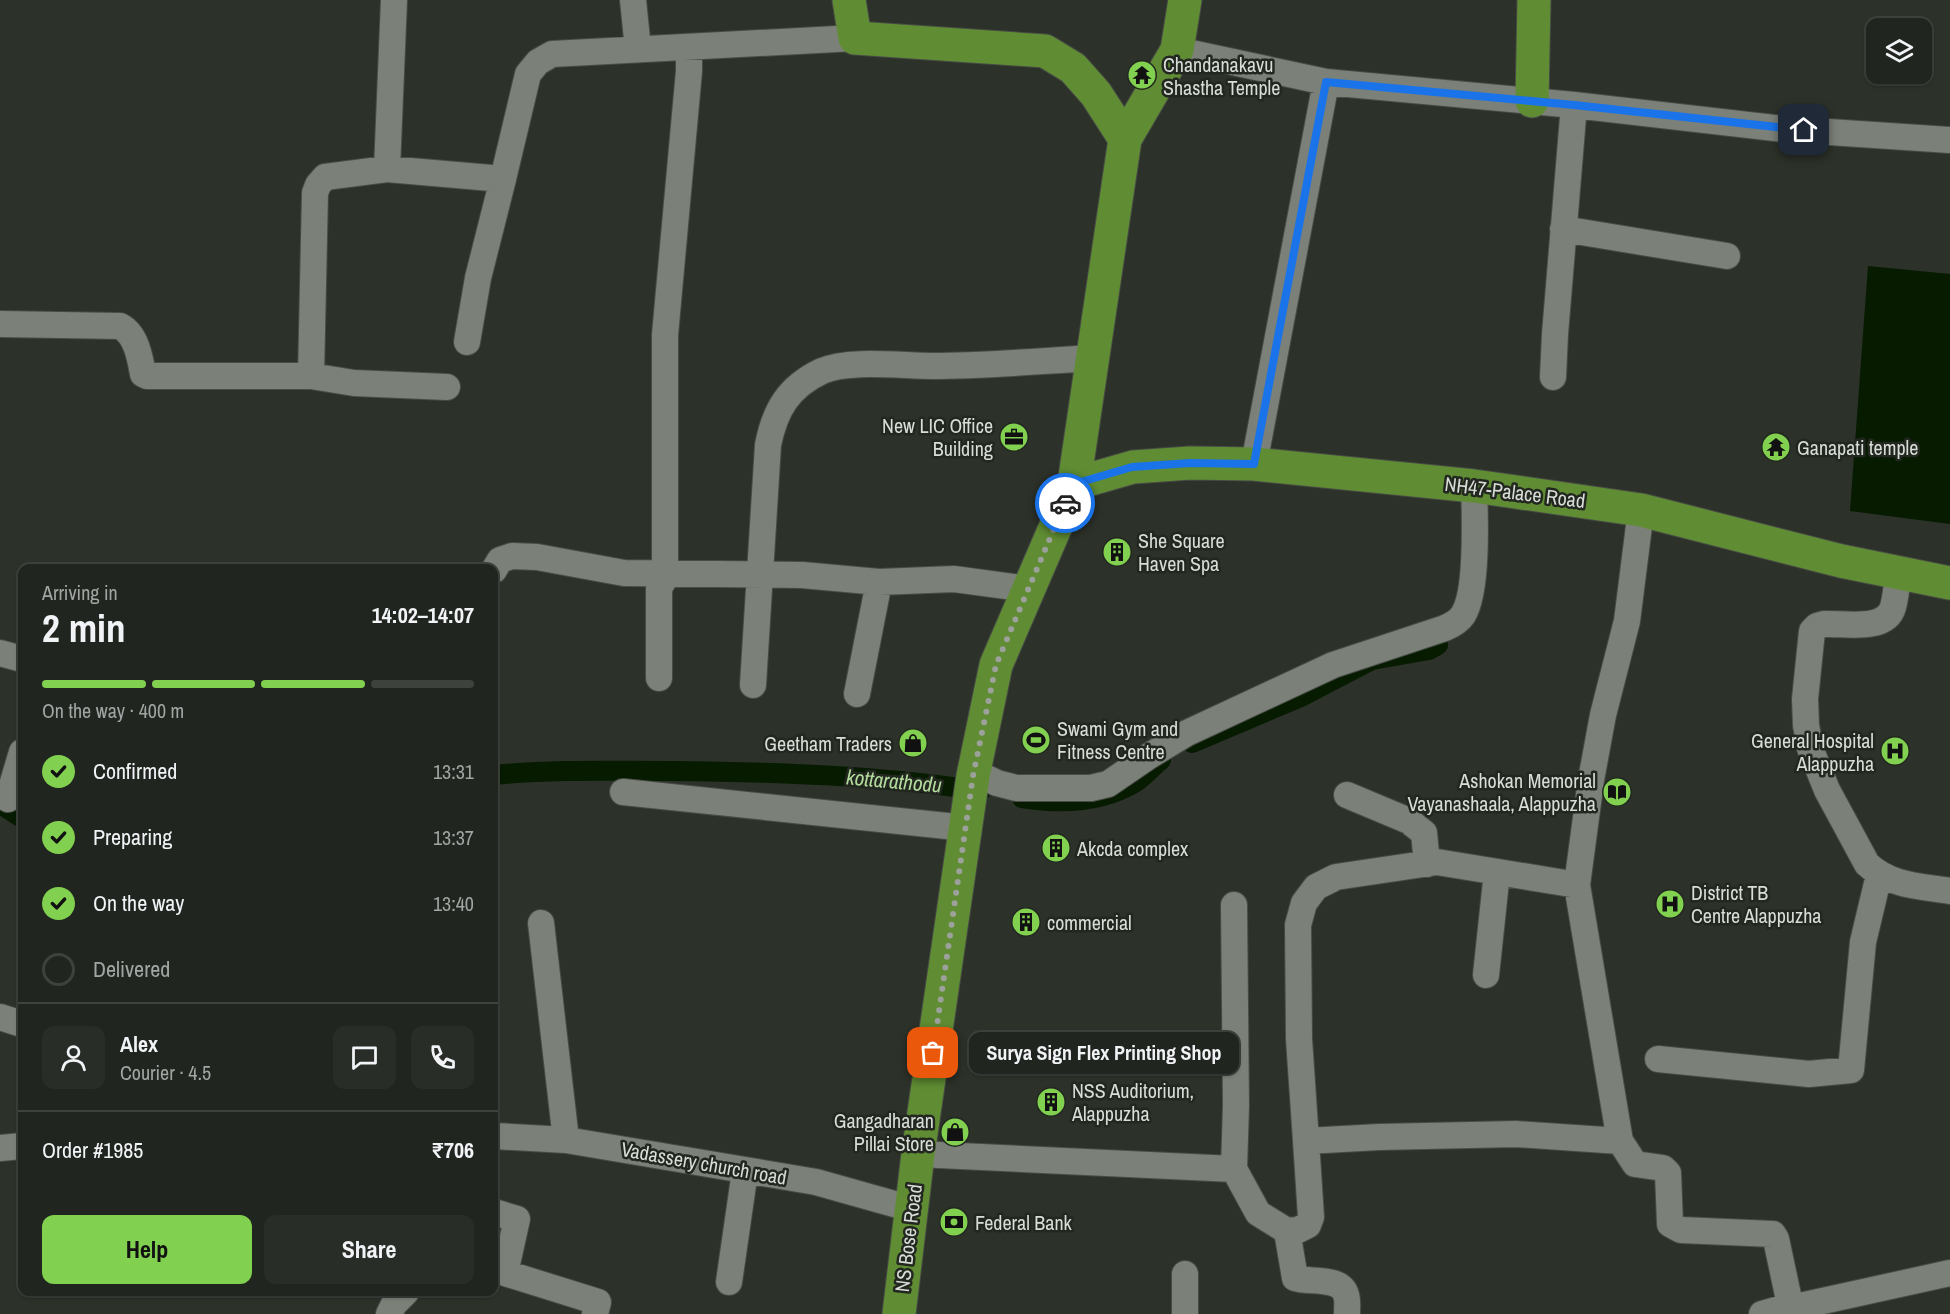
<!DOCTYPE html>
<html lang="en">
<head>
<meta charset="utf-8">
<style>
  :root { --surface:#21251f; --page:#292d28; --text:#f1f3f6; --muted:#a2a5a4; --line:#3e423d; --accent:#82d04f }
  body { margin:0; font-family:"Archivo Narrow",sans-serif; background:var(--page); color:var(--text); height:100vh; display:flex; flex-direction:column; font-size:22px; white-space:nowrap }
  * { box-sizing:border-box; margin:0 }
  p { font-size:20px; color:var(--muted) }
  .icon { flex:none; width:33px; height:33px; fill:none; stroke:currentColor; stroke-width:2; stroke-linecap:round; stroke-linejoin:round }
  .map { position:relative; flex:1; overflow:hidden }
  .drawer { position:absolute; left:18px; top:564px; width:480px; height:732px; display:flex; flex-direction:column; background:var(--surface); border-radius:12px; box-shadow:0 2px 4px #0004,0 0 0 2px var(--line) }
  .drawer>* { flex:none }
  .fabs { position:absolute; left:1866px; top:18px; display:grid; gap:12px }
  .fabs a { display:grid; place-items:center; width:66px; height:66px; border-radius:12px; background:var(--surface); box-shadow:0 2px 4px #0004,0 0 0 2px var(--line); font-size:30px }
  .pin { position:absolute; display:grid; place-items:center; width:51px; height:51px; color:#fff; margin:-26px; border-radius:12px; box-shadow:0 3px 9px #0006 }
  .courier { position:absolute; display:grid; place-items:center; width:60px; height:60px; margin:-30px; border:4px solid #1a73e8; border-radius:50%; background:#fff; color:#222; box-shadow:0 2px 8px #0007 }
  .bubble { position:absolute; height:42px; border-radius:12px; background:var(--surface); box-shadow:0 2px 4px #0004,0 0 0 2px var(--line); font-size:20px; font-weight:700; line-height:42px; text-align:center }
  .summary em { font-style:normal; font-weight:700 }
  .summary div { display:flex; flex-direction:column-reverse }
  .summary { display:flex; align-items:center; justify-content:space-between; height:102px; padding:0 24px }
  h1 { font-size:39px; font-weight:700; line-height:45px }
  .bar { display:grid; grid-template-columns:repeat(4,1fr); gap:9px 6px; align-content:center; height:72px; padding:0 24px }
  .bar i { height:8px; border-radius:4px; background:var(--line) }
  .bar .current { background:var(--accent) }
  .bar p { grid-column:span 4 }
  .line { display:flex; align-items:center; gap:15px; padding:0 24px; border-top:2px solid var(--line) }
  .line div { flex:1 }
  .round { display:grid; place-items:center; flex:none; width:63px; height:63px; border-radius:12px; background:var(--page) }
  ol { padding:0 24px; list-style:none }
  li { display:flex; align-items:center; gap:18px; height:66px }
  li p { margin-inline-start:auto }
  li .icon { padding:6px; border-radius:50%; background:var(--accent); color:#111; stroke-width:4 }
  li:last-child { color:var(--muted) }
  li i { width:33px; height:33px; border:3px solid var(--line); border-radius:50% }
  .button { display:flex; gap:12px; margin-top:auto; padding:12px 24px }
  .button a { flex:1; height:69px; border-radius:12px; background:var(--accent); color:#111; font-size:24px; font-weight:700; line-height:69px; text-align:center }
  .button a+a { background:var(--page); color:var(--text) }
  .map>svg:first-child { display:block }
  .water { fill:#061b00 }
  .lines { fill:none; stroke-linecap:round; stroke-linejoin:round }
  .canal { stroke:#061b00; stroke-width:20 }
  .minor-casing { stroke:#474c45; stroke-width:28 }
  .major-casing { stroke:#474c45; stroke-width:35 }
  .minor { stroke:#7b8078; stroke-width:26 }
  .major { stroke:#608d33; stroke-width:33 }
  .done { stroke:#9ca19b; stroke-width:6; stroke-dasharray:0 10.8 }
  .route { stroke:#1a73e8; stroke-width:8 }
  .labels { text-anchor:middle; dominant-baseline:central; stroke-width:5; stroke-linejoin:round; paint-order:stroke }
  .poi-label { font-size:20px; fill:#d9ddd8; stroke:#222720; text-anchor:start }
  .street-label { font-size:20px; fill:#d9ddd8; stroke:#222720 }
  .water-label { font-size:21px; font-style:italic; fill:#b3dc9c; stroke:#222720 }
</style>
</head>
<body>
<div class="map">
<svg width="1950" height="1314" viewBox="0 0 1950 1314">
  <rect width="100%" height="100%" fill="#2c3129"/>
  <path class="water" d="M1868,266l82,8v250l-100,-13z"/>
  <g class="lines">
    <path class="canal" d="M1192,743l111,-47 69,-36 57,-10 9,-5
      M494,775c59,-6 117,-4 177,-4 104,1 208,4 310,20
      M1022,798c38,6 80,5 114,-16 9,-6 16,-15 25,-22
      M0,804l22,14"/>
    <g class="minor-casing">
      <path id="minor" d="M633,0l5,49
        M1177,50l149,32 248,23 210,24 166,11
        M387,169l7,-169
        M1563,229l164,27
        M0,324l120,2c16,8 20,31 23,48l4,2h164l4,-183 3,-8 7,-8 62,-8 116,10 25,-105 10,-12 14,-8 303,-16
        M467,342l11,-64 25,-99
        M311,376l43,7 93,4
        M1553,377l2,-43 19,-229
        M1254,464l72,-382
        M494,570l6,-10 12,-4 25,1 87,16 178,2 77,7 75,-3 74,10
        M665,572v-237l24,-264v-24
        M1898,574c-1,10 -2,22 -5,33 -7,25 -49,16 -69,17l-7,2 -5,5 -7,68 1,26 4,23 17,42 40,74c23,22 53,22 83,27
        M0,653l22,6
        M659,678v-90l9,-15
        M753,685l15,-240c7,-35 20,-58 54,-74 27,-12 80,-5 110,-5 53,0 107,-5 160,-8
        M857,694l22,-112
        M974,772l23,11 19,5h75l17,-4 41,-28 38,-23 146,-68 112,-37c7,-3 14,-7 18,-13 15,-23 12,-100 11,-129
        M623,792l343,36
        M1347,795l62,26 15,12 3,31
        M8,799l14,-47
        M541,923l25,217
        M1486,975l11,-103
        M0,1017l22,7
        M1658,1059l151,15 42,-4 12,-128 16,-67
        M494,1136l72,4 250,42 96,27
        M1306,1141l-7,-102 -1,-114 6,-22 12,-16 20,-10 101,-15 140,23
        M1620,1141l15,23 28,4 5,5 2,51 11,6 92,4 3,5 13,61 4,5 7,1 150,-33
        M0,1148l22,-2
        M918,1154l316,15 24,44 29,18 11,-1 10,-5 3,-8 -5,-76 73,-4 137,-3 104,7 -43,-256 14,-105 12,-65 24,-94 14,-111
        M1234,1169l2,-64 -2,-200
        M494,1212l23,7 -12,54 93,29 -3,12
        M1287,1231l8,47c14,5 46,-2 51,17 2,5 1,13 1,19
        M1185,1274v40
        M729,1282l16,-111
        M389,1314l5,-10 12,-12
        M1762,1314l31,-9"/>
    </g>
    <g class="major-casing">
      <path id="major" d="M849,0l6,38 190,13 28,17 23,26 29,45
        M1532,101l2,-101
        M1074,484l59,-17 57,-4 64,1 220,22 167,24 200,51 109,22
        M899,1314l19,-160 55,-378 23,-111 78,-181 51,-345 52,-89 8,-50"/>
    </g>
    <use href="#minor" class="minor"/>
    <use href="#major" class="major"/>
  </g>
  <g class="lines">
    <path class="done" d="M933,1053l40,-277 23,-111 69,-162"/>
    <path class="route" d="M1065,503l9,-19 58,-17 58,-4 64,1 72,-382 248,23 230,25"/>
  </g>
  <defs>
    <g id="temple-disc" transform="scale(1.5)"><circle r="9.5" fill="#82d04f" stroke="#222720"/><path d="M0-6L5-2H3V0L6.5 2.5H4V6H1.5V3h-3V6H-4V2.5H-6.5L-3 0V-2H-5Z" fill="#111"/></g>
    <g id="office-disc" transform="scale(1.5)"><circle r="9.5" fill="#82d04f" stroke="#222720"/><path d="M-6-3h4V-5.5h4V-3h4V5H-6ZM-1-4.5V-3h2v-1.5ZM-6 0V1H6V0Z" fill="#111"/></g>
    <g id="building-disc" transform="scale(1.5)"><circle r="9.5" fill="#82d04f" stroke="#222720"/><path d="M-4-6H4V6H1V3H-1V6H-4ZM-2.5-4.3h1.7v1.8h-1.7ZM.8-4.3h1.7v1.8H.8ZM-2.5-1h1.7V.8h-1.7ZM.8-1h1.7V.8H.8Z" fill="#111"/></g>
    <g id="stadium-disc" transform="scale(1.5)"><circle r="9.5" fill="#82d04f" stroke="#222720"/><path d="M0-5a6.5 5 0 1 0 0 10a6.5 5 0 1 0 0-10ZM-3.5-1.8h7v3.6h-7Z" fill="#111"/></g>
    <g id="shop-disc" transform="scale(1.5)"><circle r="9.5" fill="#82d04f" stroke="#222720"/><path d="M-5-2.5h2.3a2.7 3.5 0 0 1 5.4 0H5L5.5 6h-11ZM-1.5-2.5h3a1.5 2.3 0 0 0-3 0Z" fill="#111"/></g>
    <g id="hospital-disc" transform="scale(1.5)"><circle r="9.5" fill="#82d04f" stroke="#222720"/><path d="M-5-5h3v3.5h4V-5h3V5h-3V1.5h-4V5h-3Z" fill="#111"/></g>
    <g id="library-disc" transform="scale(1.5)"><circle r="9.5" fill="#82d04f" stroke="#222720"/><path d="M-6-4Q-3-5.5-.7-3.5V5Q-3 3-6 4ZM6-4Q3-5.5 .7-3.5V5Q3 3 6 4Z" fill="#111"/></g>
    <g id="bank-disc" transform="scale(1.5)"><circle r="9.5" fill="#82d04f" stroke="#222720"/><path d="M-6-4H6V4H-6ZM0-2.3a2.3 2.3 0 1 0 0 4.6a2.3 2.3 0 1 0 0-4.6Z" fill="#111"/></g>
  </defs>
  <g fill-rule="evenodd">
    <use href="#temple-disc" x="1142" y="75"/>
    <use href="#office-disc" x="1014" y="437"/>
    <use href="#temple-disc" x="1776" y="447"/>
    <use href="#building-disc" x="1117" y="552"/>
    <use href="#stadium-disc" x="1036" y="740"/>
    <use href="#shop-disc" x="913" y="743"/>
    <use href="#hospital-disc" x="1895" y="751"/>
    <use href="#library-disc" x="1617" y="792"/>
    <use href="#building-disc" x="1056" y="848"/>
    <use href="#hospital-disc" x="1670" y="904"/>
    <use href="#building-disc" x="1026" y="922"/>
    <use href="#building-disc" x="1051" y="1102"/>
    <use href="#shop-disc" x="955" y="1132"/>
    <use href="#bank-disc" x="954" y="1222"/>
  </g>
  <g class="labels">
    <g class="poi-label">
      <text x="1163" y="64">Chandanakavu<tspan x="1163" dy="23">Shastha Temple</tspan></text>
      <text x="993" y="425" text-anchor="end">New LIC Office<tspan x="993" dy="23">Building</tspan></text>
      <text x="1797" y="447">Ganapati temple</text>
      <text x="1138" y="540">She Square<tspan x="1138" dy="23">Haven Spa</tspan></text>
      <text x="1057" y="728">Swami Gym and<tspan x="1057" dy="23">Fitness Centre</tspan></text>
      <text x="1874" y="740" text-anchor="end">General Hospital<tspan x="1874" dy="23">Alappuzha</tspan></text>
      <text x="892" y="743" text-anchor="end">Geetham Traders</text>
      <text x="1596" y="780" text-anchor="end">Ashokan Memorial<tspan x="1596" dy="23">Vayanashaala, Alappuzha</tspan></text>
      <text x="1077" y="848">Akcda complex</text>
      <text x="1691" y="892">District TB<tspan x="1691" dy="23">Centre Alappuzha</tspan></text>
      <text x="1047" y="922">commercial</text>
      <text x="1072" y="1090">NSS Auditorium,<tspan x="1072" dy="23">Alappuzha</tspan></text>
      <text x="934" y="1120" text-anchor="end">Gangadharan<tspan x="934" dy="23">Pillai Store</tspan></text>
      <text x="975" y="1222">Federal Bank</text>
    </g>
    <g class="street-label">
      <text transform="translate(1515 492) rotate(7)">NH47-Palace Road</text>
      <text transform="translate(704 1163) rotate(10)">Vadassery church road</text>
      <text transform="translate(908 1238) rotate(-83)">NS Bose Road</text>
    </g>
    <g class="water-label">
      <text transform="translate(894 781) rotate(5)">kottarathodu</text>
    </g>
  </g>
</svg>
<div class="fabs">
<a><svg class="icon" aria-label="layers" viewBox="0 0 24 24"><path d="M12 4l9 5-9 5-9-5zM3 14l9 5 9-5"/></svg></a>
</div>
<div class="pin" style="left:933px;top:1053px;background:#ea580c"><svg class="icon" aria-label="bag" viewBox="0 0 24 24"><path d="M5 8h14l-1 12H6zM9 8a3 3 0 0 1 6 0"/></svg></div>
<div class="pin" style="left:1804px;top:130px;background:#1f2937"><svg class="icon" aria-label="home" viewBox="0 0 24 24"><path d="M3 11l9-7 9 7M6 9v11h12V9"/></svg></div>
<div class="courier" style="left:1065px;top:503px"><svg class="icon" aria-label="car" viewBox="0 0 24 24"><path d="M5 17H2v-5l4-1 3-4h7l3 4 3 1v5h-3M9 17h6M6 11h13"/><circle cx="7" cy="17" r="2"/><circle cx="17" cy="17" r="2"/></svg></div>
<div class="bubble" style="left:969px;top:1032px;width:270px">Surya Sign Flex Printing Shop</div>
<section class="drawer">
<div class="summary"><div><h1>2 min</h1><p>Arriving in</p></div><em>14:02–14:07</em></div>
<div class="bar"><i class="current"></i><i class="current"></i><i class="current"></i><i></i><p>On the way · 400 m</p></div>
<ol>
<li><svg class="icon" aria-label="check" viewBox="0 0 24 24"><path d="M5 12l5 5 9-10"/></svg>Confirmed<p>13:31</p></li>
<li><svg class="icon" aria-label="check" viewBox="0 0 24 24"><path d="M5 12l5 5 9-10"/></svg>Preparing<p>13:37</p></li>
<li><svg class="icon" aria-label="check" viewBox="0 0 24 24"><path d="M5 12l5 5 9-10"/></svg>On the way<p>13:40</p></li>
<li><i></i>Delivered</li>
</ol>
<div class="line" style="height:108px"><a class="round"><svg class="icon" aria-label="person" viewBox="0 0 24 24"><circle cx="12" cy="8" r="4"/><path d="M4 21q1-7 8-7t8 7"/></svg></a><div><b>Alex</b><p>Courier · 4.5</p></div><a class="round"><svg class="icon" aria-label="chat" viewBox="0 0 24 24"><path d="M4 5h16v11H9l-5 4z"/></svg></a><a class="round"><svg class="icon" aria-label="phone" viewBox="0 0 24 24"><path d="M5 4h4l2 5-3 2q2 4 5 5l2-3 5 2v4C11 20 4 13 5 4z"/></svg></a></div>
<div class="line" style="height:78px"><div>Order #1985</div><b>₹706</b></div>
<div class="button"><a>Help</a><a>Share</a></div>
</section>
</div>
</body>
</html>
